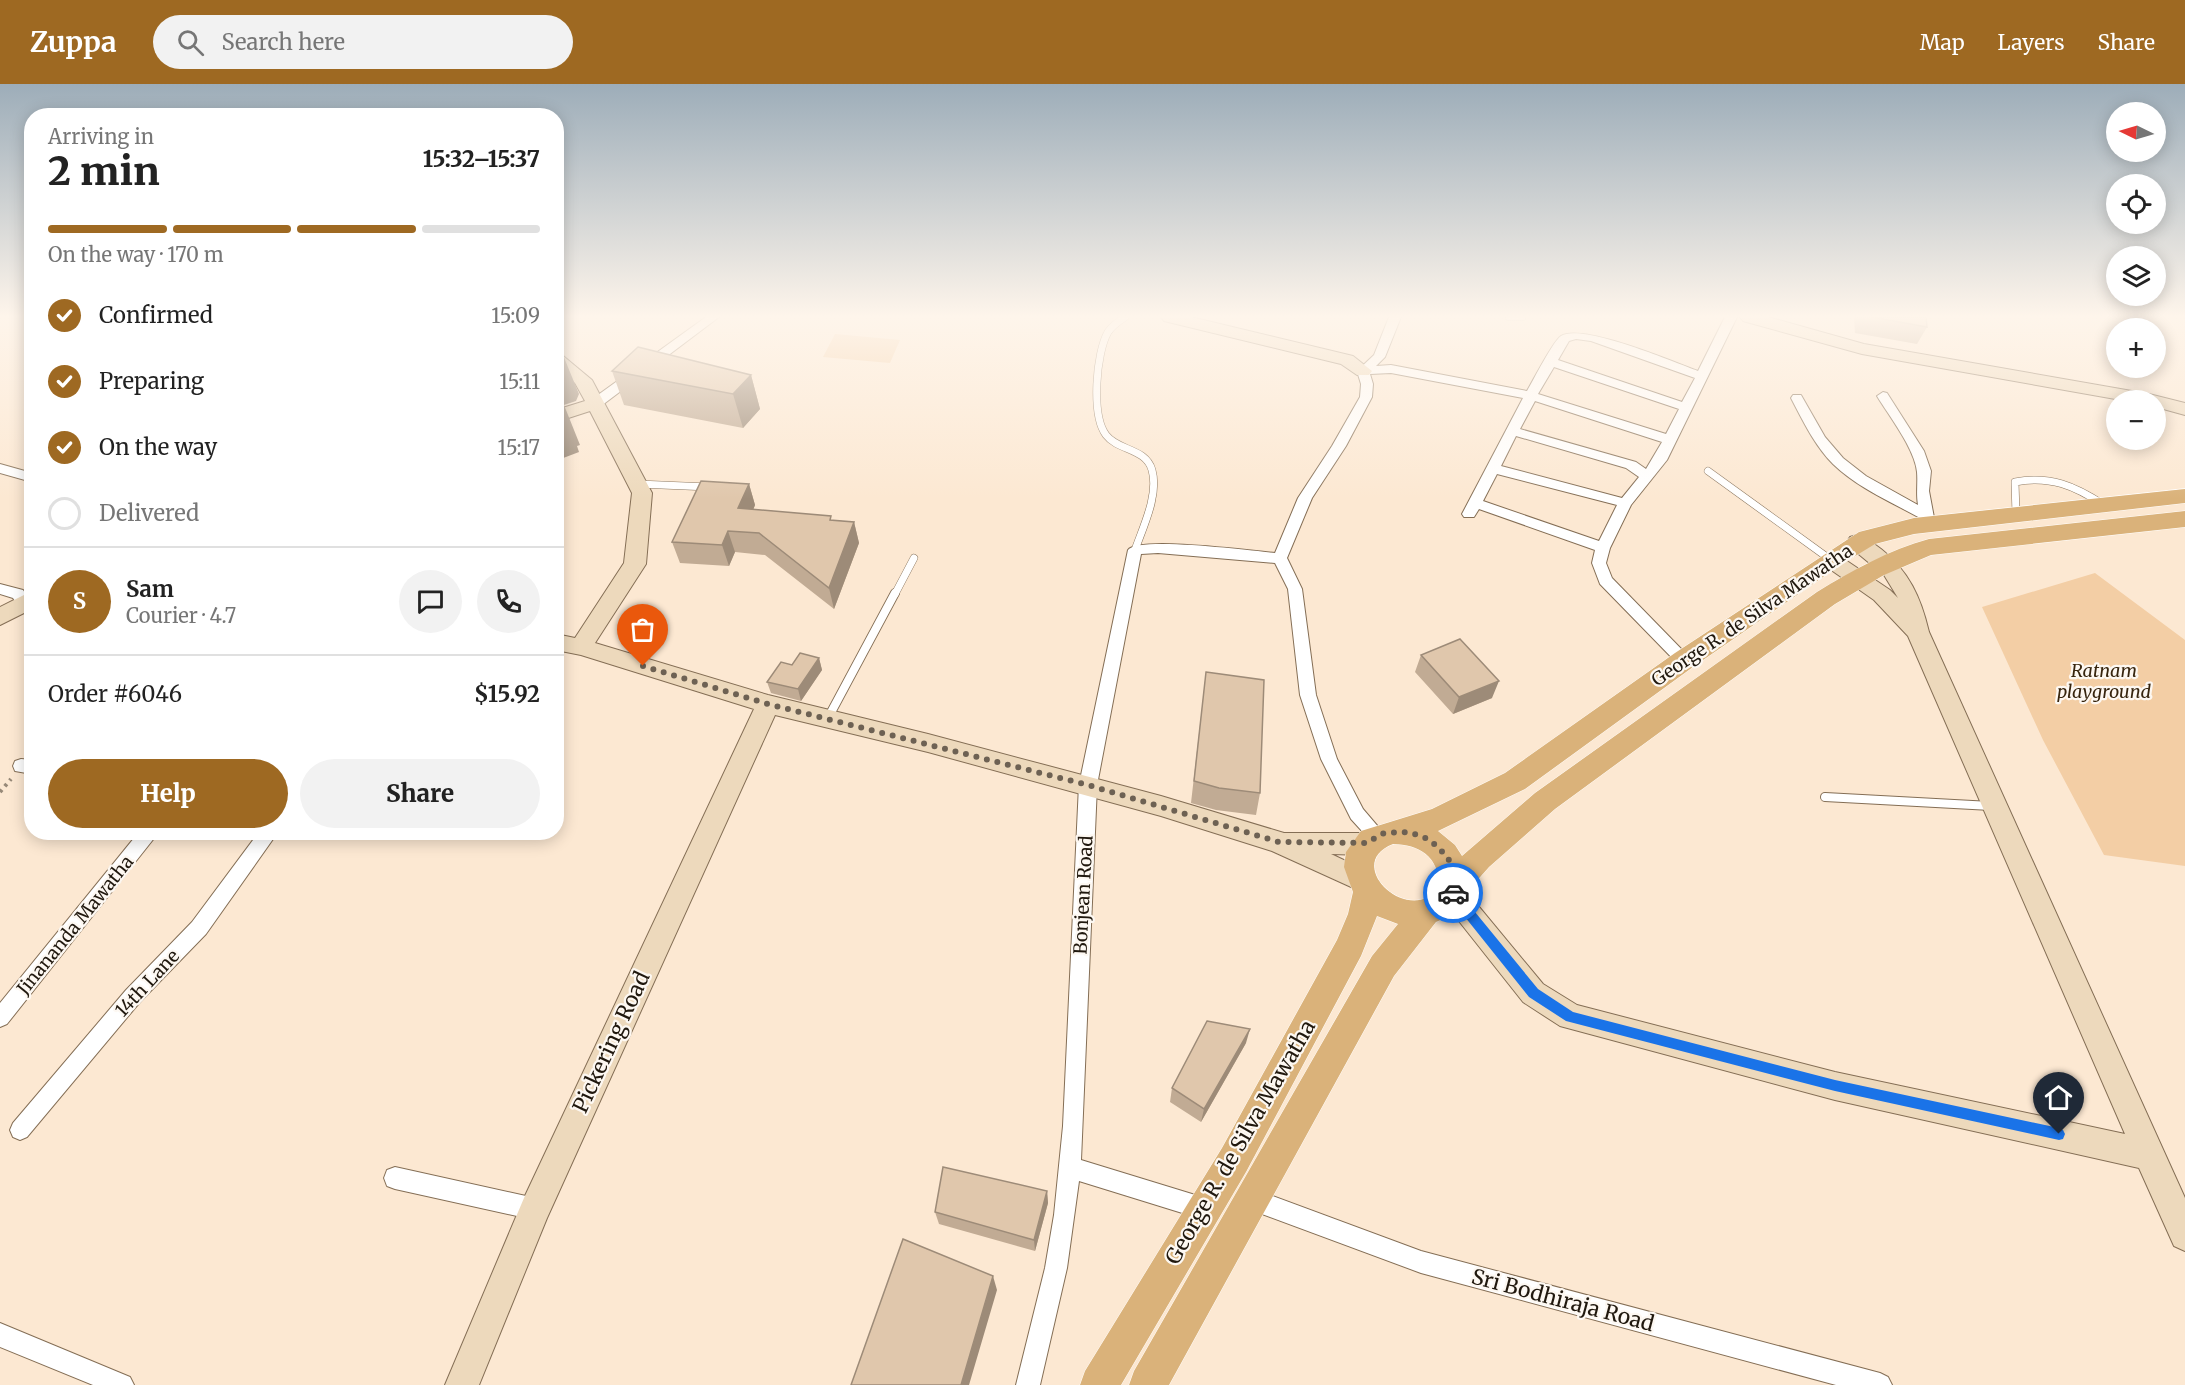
<!DOCTYPE html>
<html lang="en">
<head>
<meta charset="utf-8">
<style>
  :root { --surface:#fff; --page:#f2f2f2; --text:#222; --muted:#767676; --line:#e0e0e0; --accent:#9e6922 }
  body { margin:0; font-family:Merriweather,serif; background:var(--page); color:var(--text); height:100vh; display:flex; flex-direction:column; font-size:22px; white-space:nowrap }
  * { box-sizing:border-box; margin:0 }
  p { font-size:20px; color:var(--muted) }
  .icon { flex:none; width:33px; height:33px; fill:none; stroke:currentColor; stroke-width:2; stroke-linecap:round; stroke-linejoin:round }
  .map { position:relative; flex:1; overflow:hidden }
  .side { position:absolute; left:24px; top:24px; width:540px; height:732px; display:flex; flex-direction:column; background:var(--surface); border-radius:24px; box-shadow:0 3px 15px #0003 }
  .side>* { flex:none }
  .needle { width:39px; rotate:275deg }
  .fabs { position:absolute; left:2106px; top:18px; display:grid; gap:12px }
  .fabs a { display:grid; place-items:center; width:60px; height:60px; border-radius:50%; background:var(--surface); box-shadow:0 3px 15px #0003; font-size:30px }
  .pin { position:absolute; display:grid; place-items:center; width:51px; height:51px; color:#fff; margin:-62px -26px; border-radius:50% 50% 50% 0; rotate:-45deg; box-shadow:0 0 6px #0007 }
  .pin .icon { rotate:45deg }
  .courier { position:absolute; display:grid; place-items:center; width:60px; height:60px; margin:-30px; border:4px solid #1a73e8; border-radius:50%; background:#fff; color:#222; box-shadow:0 2px 8px #0007 }
  .head em { font-style:normal; font-weight:800 }
  .head div { display:flex; flex-direction:column-reverse }
  .head { display:flex; align-items:center; justify-content:space-between; height:102px; padding:0 24px }
  h1 { font-size:39px; font-weight:800; line-height:45px }
  .bar { display:grid; grid-template-columns:repeat(4,1fr); gap:9px 6px; align-content:center; height:72px; padding:0 24px }
  .bar i { height:8px; border-radius:4px; background:var(--line) }
  .bar .on { background:var(--accent) }
  .bar p { grid-column:span 4 }
  .line { display:flex; align-items:center; gap:15px; padding:0 24px; border-top:2px solid var(--line) }
  .line div { flex:1 }
  .round { display:grid; place-items:center; flex:none; width:63px; height:63px; border-radius:32px; background:var(--page) }
  ol { padding:0 24px; list-style:none }
  li { display:flex; align-items:center; gap:18px; height:66px }
  li p { margin-inline-start:auto }
  li .icon { padding:6px; border-radius:50%; background:var(--accent); color:#fff; stroke-width:4 }
  li:last-child { color:var(--muted) }
  li i { width:33px; height:33px; border:3px solid var(--line); border-radius:50% }
  .button { display:flex; gap:12px; margin-top:auto; padding:12px 24px }
  .button a { flex:1; height:69px; border-radius:36px; background:var(--accent); color:#fff; font-size:24px; font-weight:800; line-height:69px; text-align:center }
  .button a+a { background:var(--page); color:var(--text) }
  header { display:flex; align-items:center; gap:36px; box-sizing:border-box; height:84px; padding:0 30px; background:var(--accent); color:#fff }
  header strong { font-size:28px }
  nav { display:flex; gap:33px; margin-inline-start:auto; font-size:21px }
  .search { width:420px; height:54px; background:var(--page); display:flex; align-items:center; gap:15px; box-sizing:border-box; padding:0 21px; border-radius:33px; color:var(--muted); font-size:22px }
  .map>svg:first-child { display:block }
  .green { fill:#f3cea5 }
  .lines { fill:none; stroke-linecap:round; stroke-linejoin:round }
  .lane-far1-casing { stroke:#846e55; stroke-width:8 }
  .lane-casing { stroke:#846e55; stroke-width:10 }
  .street-casing { stroke:#846e55; stroke-width:2 }
  .secondary-casing { stroke:#846e55; stroke-width:2 }
  .primary-casing { stroke:#fff; stroke-width:1 }
  .path { stroke:#978978; stroke-width:4; stroke-dasharray:3 4.5; stroke-linecap:butt }
  .lane-far1 { stroke:#fff; stroke-width:7 }
  .lane { stroke:#fff; stroke-width:8 }
  .street { fill:#fff; fill-rule:evenodd }
  .secondary { fill:#edd9bc; fill-rule:evenodd }
  .primary { fill:#dab27a; fill-rule:evenodd }
  .wall { fill:#c1ab94 }
  .shaded-wall { fill:#9d8b78 }
  .building { fill:#e0c7ac; stroke:#9d8b78; stroke-width:1.5 }
  .route { fill:#1a73e8 }
  .done { stroke:#6d6153; stroke-width:6; stroke-dasharray:0 10.8 }
  .labels { text-anchor:middle; dominant-baseline:central; stroke-width:4.5; stroke-linejoin:round; paint-order:stroke }
  .street-label { font-size:18px; fill:#20180e; stroke:#fdf8f2 }
  .park-label { font-size:18px; font-style:italic; fill:#37250e; stroke:#fdf8f2 }
  .near-street-label { font-size:21px; fill:#20180e; stroke:#fdf8f2 }
</style>
</head>
<body>
<header>
<strong>Zuppa</strong>
<div class="search"><svg class="icon" aria-label="search" viewBox="0 0 24 24"><circle cx="10" cy="10" r="6"/><path d="M15 15l6 6"/></svg>Search here</div>
<nav><a>Map</a><a>Layers</a><a>Share</a></nav>
</header>
<div class="map">
<svg width="2185" height="1301" viewBox="0 0 2185 1301">
  <rect width="100%" height="100%" fill="#fce8d2"/>
  <path class="green" d="M835,250l65,6 -10,23 -67,-6z
    M2095,489l90,67v226l-81,-11 -61,-115 -61,-133z"/>
  <g class="lines">
    <g class="lane-far1-casing">
      <path id="lane-far1" d="M1125,233c-6,4 -13,9 -17,15 -12,21 -17,83 -2,103 12,16 40,13 46,35 7,25 -9,57 -17,80
        M1509,233h13
        M1708,387l123,89
        M638,400l71,3
        M2016,430l-1,-32c35,-7 60,4 89,23
        M895,510l19,-36"/>
    </g>
    <g class="lane-casing">
      <path id="lane" d="M828,634l67,-125
        M1825,713l166,9"/>
    </g>
    <g class="street-casing">
      <path id="street" d="M706,233h13l-118,89h-10l-1,-3 1,-3z
        M1389,233h12l-16,40 -9,9 15,-1 136,26c6,-10 26,-50 34,-55 21,-13 112,26 137,35l27,-54h12l-70,143 -36,45 -21,43 -4,15 6,15 80,82 -2,4h-12l-78,-80 -8,-21 3,-13 -116,-41 -5,8h-10l-2,-3 61,-116 -132,-25 -21,1 3,10 -1,13 -26,49 -34,52 -25,60 15,31 14,106 21,64 26,50 23,27 -3,5 -6,2 -6,-2 -20,-22 -30,-60 -21,-64 -12,-106 -13,-26 -117,-10 -17,1 -44,231 -16,375 124,38 8,3 3,8 -3,8 -8,3 -126,-39 -12,87 -27,117h-24l29,-117 9,-53 9,-89 16,-341 49,-235c10,-14 125,1 147,3l23,-55 34,-52 28,-49 1,-13 -4,-13 17,-16zM1576,255l15,2 104,37 -13,24 -124,-42 11,-19zM1554,283l125,42 -13,25 -128,-40zM1535,317l127,41 -16,27 -10,-7 -116,-33zM1516,352l110,32 13,9 -17,21 -121,-32zM1497,390l120,31 -18,36 -116,-40z
        M1883,308l4,1 37,58 7,20 -2,20 6,32 -2,3h-10l-3,-8c-29,-16 -62,-30 -87,-54 -18,-18 -30,-43 -42,-66l2,-3h8l24,42 18,21 23,18 52,29c-2,-12 0,-22 -1,-33 -2,-23 -28,-56 -40,-76z
        M0,380l32,9v9l-32,-9z
        M0,500l23,6 8,12 -3,4h-10l-5,-8 -13,-4z
        M21,675l11,1v14l-17,-3 -2,-5 2,-5z
        M139,748h20l-152,192 -7,3v-24z
        M259,748h19l-72,102 -66,68 -113,135 -7,3 -7,-3 -3,-7 3,-7 113,-133 66,-68z
        M395,1083l140,31 8,3 3,8 -3,8 -8,3 -140,-31 -8,-3 -3,-8 3,-8z
        M1251,1104l170,63 459,122 8,4 4,8h-56l-415,-112 -178,-66 -3,-8 3,-8z
        M0,1239l130,54 4,8h-41l-93,-38z"/>
    </g>
    <g class="secondary-casing">
      <path id="secondary" d="M1161,233h30l162,39 19,15 -3,4h-12l-16,-11 -177,-43z
        M1740,233h28l96,27 285,50 36,9v12l-29,-8v-7h-35l-259,-46 -119,-33z
        M556,270l6,1 30,25 60,113 -6,71 -51,79 173,52 160,39 233,62 123,37h82l9,3 4,8 -4,8 -9,3 -35,-1 38,18 4,8 -4,8 -9,3 -88,-40 -111,-35 -233,-64 -153,-37 -228,503 -68,167h-34l79,-187 230,-489 -173,-54 -25,-5v-16l19,4 49,-75 8,-70 -42,-82 -34,11v-12l29,-9 -10,-18 -19,-15z
        M1857,451c9,3 16,8 24,14 28,22 40,49 48,83l256,566v53l-11,-5 -35,-78 -304,-68 -275,-74 -37,-24 -80,-101 -4,-8 4,-8 9,-3 9,3 82,99 34,21 258,67 290,62 -217,-498 -34,-36 -50,-35 -4,-5 4,-5 7,-2 7,2 52,35 8,8 -14,-23 -34,-28 -3,-5 3,-5z
        M32,507v18l-32,16v-18z"/>
    </g>
    <g class="primary-casing">
      <path id="primary" d="M2185,405v14l-271,31 -39,10 -36,22 -146,101 -168,122 -87,42 17,14 7,11 73,-63 282,-201c36,-22 72,-42 112,-53l256,-28v16l-254,28 -47,20 -49,29 -280,205 -66,58 -23,26 -6,13 -8,9 -16,7 -42,54 -225,409h-40l5,-14 238,-415 26,-32 -21,-8 -16,40 -115,216 -125,213h-41l5,-14 137,-223 115,-208 11,-26 5,-22 -9,-25 2,-15 15,-21 71,-22 73,-36 170,-120 184,-121 55,-14zM1393,760c27,0 47,14 46,43 -29,41 -98,-23 -46,-43z"/>
    </g>
    <path class="path" d="M0,708l11,-13"/>
    <use href="#lane-far1" class="lane-far1"/>
    <use href="#lane" class="lane"/>
    <use href="#street" class="street"/>
    <use href="#secondary" class="secondary"/>
    <use href="#primary" class="primary"/>
  </g>
  <path class="wall" d="M1854,233h72l1,10 -10,17 -62,-11z
    M612,287l139,4 9,34 -17,19 -119,-23z
    M749,400l6,21 -2,5 79,10 22,2 5,21 -25,66 -69,-54 -30,-3 -6,14 -49,-3 -8,-21z
    M1421,571l71,43 -39,16 -38,-42z
    M819,574l3,12 -21,31 -30,-8 -4,-11 25,-17z
    M1206,588l54,121 -4,22 -40,-5 -25,-7z
    M1246,959l-45,79 -31,-20 2,-14z
    M1047,1107l1,12 -13,48 -96,-27 -4,-12z"/>
  <path class="shaded-wall" d="M556,254l23,56 -3,7 -12,4 16,40 -3,1 2,6 -21,8 -2,-4z
    M751,291l9,34 -17,19 -10,-34z
    M749,400l6,21 -10,25 -7,-22z
    M854,438l5,21 -25,66 -5,-21z
    M728,447l7,21 -6,14 -7,-21z
    M819,574l3,12 -21,31 -3,-12z
    M1499,597l-7,17 -39,16 6,-17z
    M1250,945l-4,14 -45,79 3,-13z
    M1047,1107l1,12 -13,48 -1,-11z
    M993,1192l4,14 -28,95h-8z"/>
  <path class="building" d="M1872,233h54l1,10z
    M638,263l113,28 -18,19 -121,-23z
    M701,397l48,3 -11,24 93,8 -1,4 24,2 -25,66 -70,-55 -31,-2 -6,14 -50,-3z
    M1460,555l39,42 -40,16 -38,-42z
    M800,569l19,5 -21,31 -31,-7 14,-20 11,3z
    M1206,588l58,8 -4,113 -41,-5 -25,-7z
    M1207,937l43,8 -46,80 -32,-21z
    M943,1083l104,24 -13,49 -99,-28z
    M903,1155l90,37 -32,109h-110z"/>
  <linearGradient id="sky" x2="0" y2="1"><stop stop-color="#9dadb9"/><stop offset="0.56" stop-color="#fef5eb"/><stop offset="1" stop-color="#fef5eb" stop-opacity="0"/></linearGradient>
  <rect width="2185" height="415" fill="url(#sky)"/>
  <path class="route" d="M1453,805l4,1 81,99 35,23 262,68 224,48 4,2 2,4 -2,5 -4,1 -224,-49 -269,-70 -37,-24 -80,-100 -2,-4z"/>
  <g class="lines">
    <path class="done" d="M643,582l125,38 320,81 191,57 87,1 18,-10 24,-1 16,5 13,9 11,12 6,13 -1,22"/>
  </g>
  <g class="labels">
    <g class="street-label">
      <text transform="translate(1752 531) rotate(-34)">George R. de Silva Mawatha</text>
      <text transform="translate(1083 811) rotate(-87)">Bonjean Road</text>
      <text transform="translate(75 841) rotate(-51)">Jinananda Mawatha</text>
      <text transform="translate(147 899) rotate(-47)">14th Lane</text>
    </g>
    <g class="park-label">
      <text x="2104" y="586">Ratnam<tspan x="2104" dy="21">playground</tspan></text>
    </g>
    <g class="near-street-label">
      <text transform="translate(611 958) rotate(-65)">Pickering Road</text>
      <text transform="translate(1240 1058) rotate(-60)">George R. de Silva Mawatha</text>
      <text transform="translate(1563 1216) rotate(15)">Sri Bodhiraja Road</text>
    </g>
  </g>
</svg>
<div class="fabs">
<a><svg class="needle" viewBox="-14 -14 28 28"><path d="M0-13l5 13h-10z" fill="#e53935"/><path d="M0 13l5-13h-10z" fill="#767676"/></svg></a>
<a><svg class="icon" aria-label="locate" viewBox="0 0 24 24"><circle cx="12" cy="12" r="6"/><path d="M12 2v4M12 18v4M2 12h4M18 12h4"/></svg></a>
<a><svg class="icon" aria-label="layers" viewBox="0 0 24 24"><path d="M12 4l9 5-9 5-9-5zM3 14l9 5 9-5"/></svg></a>
<a>+</a>
<a>−</a>
</div>
<div class="pin" style="left:643px;top:582px;background:#ea580c"><svg class="icon" aria-label="bag" viewBox="0 0 24 24"><path d="M5 8h14l-1 12H6zM9 8a3 3 0 0 1 6 0"/></svg></div>
<div class="pin" style="left:2059px;top:1050px;background:#1f2937"><svg class="icon" aria-label="home" viewBox="0 0 24 24"><path d="M3 11l9-7 9 7M6 9v11h12V9"/></svg></div>
<div class="courier" style="left:1453px;top:809px"><svg class="icon" aria-label="car" viewBox="0 0 24 24"><path d="M5 17H2v-5l4-1 3-4h7l3 4 3 1v5h-3M9 17h6M6 11h13"/><circle cx="7" cy="17" r="2"/><circle cx="17" cy="17" r="2"/></svg></div>
<section class="side">
<div class="head"><div><h1>2 min</h1><p>Arriving in</p></div><em>15:32–15:37</em></div>
<div class="bar"><i class="on"></i><i class="on"></i><i class="on"></i><i></i><p>On the way · 170 m</p></div>
<ol>
<li><svg class="icon" aria-label="check" viewBox="0 0 24 24"><path d="M5 12l5 5 9-10"/></svg>Confirmed<p>15:09</p></li>
<li><svg class="icon" aria-label="check" viewBox="0 0 24 24"><path d="M5 12l5 5 9-10"/></svg>Preparing<p>15:11</p></li>
<li><svg class="icon" aria-label="check" viewBox="0 0 24 24"><path d="M5 12l5 5 9-10"/></svg>On the way<p>15:17</p></li>
<li><i></i>Delivered</li>
</ol>
<div class="line" style="height:108px"><b class="round" style="background:var(--accent);color:#fff">S</b><div><b>Sam</b><p>Courier · 4.7</p></div><a class="round"><svg class="icon" aria-label="chat" viewBox="0 0 24 24"><path d="M4 5h16v11H9l-5 4z"/></svg></a><a class="round"><svg class="icon" aria-label="phone" viewBox="0 0 24 24"><path d="M5 4h4l2 5-3 2q2 4 5 5l2-3 5 2v4C11 20 4 13 5 4z"/></svg></a></div>
<div class="line" style="height:78px"><div>Order #6046</div><b>$15.92</b></div>
<div class="button"><a>Help</a><a>Share</a></div>
</section>
</div>
</body>
</html>
